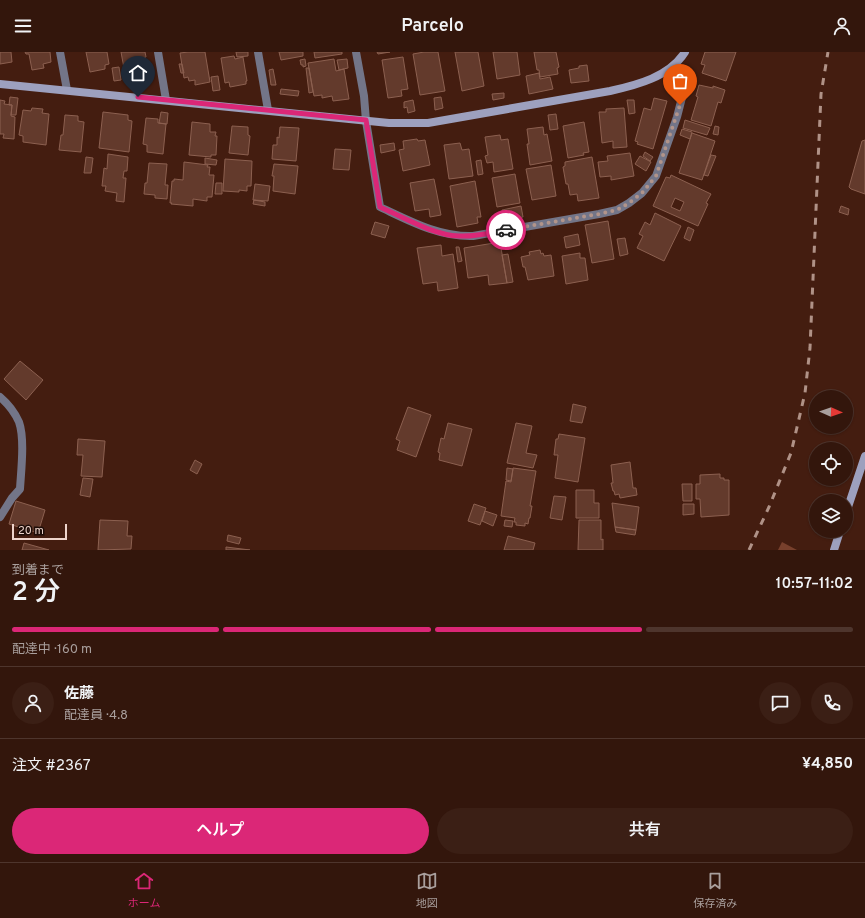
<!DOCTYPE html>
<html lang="ja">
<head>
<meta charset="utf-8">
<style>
  :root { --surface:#33160c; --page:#3b1f15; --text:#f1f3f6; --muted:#a99f9d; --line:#4e352d; --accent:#db2777 }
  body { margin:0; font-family:Overpass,"Noto Sans JP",sans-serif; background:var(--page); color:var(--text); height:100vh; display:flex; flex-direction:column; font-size:15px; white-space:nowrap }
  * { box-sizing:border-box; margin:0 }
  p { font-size:13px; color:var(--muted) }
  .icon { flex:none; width:22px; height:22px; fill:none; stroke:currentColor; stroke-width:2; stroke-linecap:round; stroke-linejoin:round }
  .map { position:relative; height:498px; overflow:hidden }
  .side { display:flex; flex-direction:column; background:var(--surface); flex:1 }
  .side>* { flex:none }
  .needle { width:26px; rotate:92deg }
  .controls { position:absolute; left:809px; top:338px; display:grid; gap:8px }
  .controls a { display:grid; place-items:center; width:44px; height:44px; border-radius:50%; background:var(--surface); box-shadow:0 1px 3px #0004,0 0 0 1px var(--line); font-size:20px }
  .scale { position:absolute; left:12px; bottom:10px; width:55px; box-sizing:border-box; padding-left:4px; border:2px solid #eed4cb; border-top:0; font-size:11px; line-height:14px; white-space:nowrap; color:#eed4cb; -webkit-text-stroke:3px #1e0d08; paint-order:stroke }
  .pin { position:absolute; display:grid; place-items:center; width:34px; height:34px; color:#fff; margin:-41px -17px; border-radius:50% 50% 50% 0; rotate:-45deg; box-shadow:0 0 4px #0007 }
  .pin .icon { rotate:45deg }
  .courier { position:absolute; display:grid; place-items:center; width:40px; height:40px; margin:-20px; border:3px solid #db2777; border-radius:50%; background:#fff; color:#222; box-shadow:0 1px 5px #0007 }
  .head em { font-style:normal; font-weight:600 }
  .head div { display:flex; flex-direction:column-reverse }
  .head { display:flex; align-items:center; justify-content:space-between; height:68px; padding:0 12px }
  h1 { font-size:26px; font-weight:600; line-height:30px }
  .bar { display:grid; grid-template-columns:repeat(4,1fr); gap:6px 4px; align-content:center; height:48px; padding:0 12px }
  .bar i { height:5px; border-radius:3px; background:var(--line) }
  .bar .on { background:var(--accent) }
  .bar p { grid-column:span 4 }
  .line { display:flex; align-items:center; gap:10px; padding:0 12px; border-top:1px solid var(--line) }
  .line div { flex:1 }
  .round { display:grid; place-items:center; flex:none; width:42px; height:42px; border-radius:21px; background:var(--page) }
  .action { display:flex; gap:8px; margin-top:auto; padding:8px 12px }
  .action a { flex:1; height:46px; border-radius:24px; background:var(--accent); color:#fff; font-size:16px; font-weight:600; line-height:46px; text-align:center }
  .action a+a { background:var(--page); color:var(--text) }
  header { display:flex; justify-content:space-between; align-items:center; height:52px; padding:0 12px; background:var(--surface); font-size:18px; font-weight:600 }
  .tabs { display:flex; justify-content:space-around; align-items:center; height:56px; border-top:1px solid var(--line); background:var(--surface); font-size:11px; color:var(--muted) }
  .tabs a { display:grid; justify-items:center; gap:2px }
  .tabs .on { color:var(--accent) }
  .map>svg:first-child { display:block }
  .green { fill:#78402c }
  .building { fill:#633a2c; stroke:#8c6050; fill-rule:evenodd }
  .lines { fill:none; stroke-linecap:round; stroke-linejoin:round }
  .street { stroke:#737588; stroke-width:8 }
  .secondary { stroke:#9da0be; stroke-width:8 }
  .rail { stroke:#b09287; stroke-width:3; stroke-dasharray:7 7; stroke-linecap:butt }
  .done { stroke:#b2948a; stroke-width:4; stroke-dasharray:0 7.2 }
  .route { stroke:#db2777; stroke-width:5 }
</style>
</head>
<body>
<header><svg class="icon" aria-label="menu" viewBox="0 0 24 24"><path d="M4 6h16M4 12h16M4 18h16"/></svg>Parcelo<svg class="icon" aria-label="person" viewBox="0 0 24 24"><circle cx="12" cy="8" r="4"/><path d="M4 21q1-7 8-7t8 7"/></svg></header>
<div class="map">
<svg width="865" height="498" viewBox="0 0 865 498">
  <rect width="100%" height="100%" fill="#441d10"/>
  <path class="green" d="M782,490l15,8h-19z"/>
  <path class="building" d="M0,0h11l1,10 -12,2z
    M25,0h25l1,10 -8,2 1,4 -12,2 -3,-16h-3z
    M86,0h21l2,12 -4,1v4l-15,3z
    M121,0h24l1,5 -4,1 3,18 -19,3z
    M188,0h17l5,30 -15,3v-5l-6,1 -1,-4 -4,1 -4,-25z
    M236,0h12v4l-11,1z
    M279,0h24v4l-22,4z
    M314,0h28v2l-27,4z
    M377,0h13l-12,2z
    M424,0h14l7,39 -25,4 -7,-41z
    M455,0h23l6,34 -22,5z
    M493,0h24l3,23 -23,4z
    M534,0h22l3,15 -2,1 1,6 -18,3 -1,-7h-2z
    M705,0h31l-10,29 -24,-8 3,-8 -4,-1z
    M234,4l1,3 8,-2 4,24h-1v3l-16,3 -1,-5 -4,1 -4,-25z
    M403,5l5,32 -7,1 1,6 -14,2 -6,-38z
    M305,7l1,7 -3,1v-2h-2l-1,-5z
    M334,7l2,12 8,-2 5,30 -16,2 -1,-5 -10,2v-3l-8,1 -6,-33z
    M347,7l1,9 -9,2 -2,-10z
    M179,12h3l2,9h-3z
    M587,13l2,16 -18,2 -2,-13 10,-2v-2z
    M119,15l2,13 -7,1 -2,-13z
    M306,16h3l4,24 -4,1z
    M273,17l3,16h-5l-2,-15z
    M539,21l1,6 10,-2 3,12 -24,5 -3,-18z
    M218,24l2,14 -7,1 -2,-14z
    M699,33l14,3v-2l12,4 -4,13 -3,-1 -7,24 -20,-6 7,-23 -2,-1z
    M281,37l18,2 -1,5 -18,-2z
    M504,41v5l-11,2 -1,-6z
    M10,45l8,1 -2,17h-5l1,-10h-3z
    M441,45l2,11 -8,2 -1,-12z
    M654,46l13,3 -14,48 -16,-5 1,-2 -3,-1 9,-33 7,2z
    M0,48l5,1 -1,3 8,1 -1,11 4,1 -1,22 -11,-1 1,-4h-4z
    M413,48l2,11 -7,2 -1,-6 -3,1v-6z
    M627,48h7l1,13 -6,1z
    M32,56l11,1 -1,4 7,1 -3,31 -23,-3v-6l-4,-1 4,-25 8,1z
    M624,56l3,39 -14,1v-7l-11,2 -3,-31h7v-3z
    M103,60l25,3v5l4,1 -3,31 -30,-4z
    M161,60l7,1 -1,11 -8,-1z
    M556,62l2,15 -8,1 -2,-15z
    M65,63l13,1v5l6,1 -3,30 -22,-2 2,-15h2z
    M146,66l12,1v4l8,1 -3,30 -16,-2v-7l-4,-1z
    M685,68l25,8 -3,7 -24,-7z
    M192,70l18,2v8h6l-1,4h2l-1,19h-5v2l-22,-2z
    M584,70l5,30 -6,1 1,2 -16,3 -5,-32z
    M232,74l16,1v8l2,1 -2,19 -19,-2z
    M715,74l4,1 -1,8 -5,-1z
    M280,75l19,1 -3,33 -24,-2 1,-14h4v-8l2,1z
    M543,75l1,8 3,-1 5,27 -22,4 -3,-21h2l-2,-15z
    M682,77l10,3 -2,7 -10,-4z
    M692,81l23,8 -13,39 -23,-7z
    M500,83l1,5 7,-1 5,30 -19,3 -1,-10 -6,1 -2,-7 3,-1 -3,-18z
    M417,87l1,2 7,-1 5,25 -27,6 -4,-21 5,-1 -1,-8z
    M865,88v54l-14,-5 -2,-2 13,-46z
    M394,91l1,7 -14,3 -1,-8z
    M460,91l2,7 7,-1 4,27 -24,3 -5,-34z
    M335,97l16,1 -2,20 -16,-1z
    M645,100l8,5 -3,4 -7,-5z
    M630,101l4,23 -23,4v-4l-11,1 -2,-15 10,-1 -1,-5z
    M108,102l20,3 -1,14h-3l-1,7h3l-2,24 -8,-1 1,-8 -12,-2 1,-5h-4l2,-18 3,1z
    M711,103l5,1 -8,20 -4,-1z
    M640,104l11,6 -5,9 -11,-7z
    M86,105l7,1 -2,15h-7z
    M592,105l7,41 -21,3 -1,-7 -7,1 -2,-11h-2l-3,-17 2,-1v-4z
    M205,106l12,2 -1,5 -11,-1z
    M225,107l27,2 -1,25h-4v5l-8,-1v2l-16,-1z
    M481,108l2,14 -5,1 -2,-14z
    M184,110l24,3 -1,2h3l-1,8h5l-2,22h-5v4l-14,-2v7l-22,-2 1,-1h-2l2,-22h2v-2l9,1z
    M149,111l18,1 -2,21h3l-1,14 -12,-1v-3l-11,-1 1,-11h2z
    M274,112l24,2 -3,28 -22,-3 1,-15h-2z
    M551,113l5,31 -24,4 -6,-31z
    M515,122l5,29 -23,4 -5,-29z
    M671,123l40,19 -5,9 2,1 -10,22 -45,-20 13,-29 4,1zM675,146l9,4 -4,9 -9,-4z
    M434,127l7,36 -11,2 -1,-8 -14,2 -5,-28z
    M475,129l6,36h-4l1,6 -21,4 -7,-41z
    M216,131h6v11h-7z
    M255,132l15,2 -2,15 -15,-1z
    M254,148l11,2v4l-12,-2z
    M521,154l2,11 -19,3 -2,-10z
    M841,154l8,3 -1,6 -9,-3z
    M655,161l26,13 -17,35 -27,-13 6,-12 -4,-2 6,-12 5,3z
    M608,169l6,38 -22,4 -7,-38z
    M375,170l14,4 -4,12 -14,-4z
    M688,175l6,3 -4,11 -6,-3z
    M578,182l2,11 -14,3 -2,-11z
    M625,186l3,16 -8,2 -3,-17z
    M500,190l7,41 -18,2 -1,-10 -20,3 -4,-30z
    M441,193l1,11 11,-2 5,34 -20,3 -1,-9 -14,2 -6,-36z
    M456,195h3l3,14 -4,1z
    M540,198l1,4 2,-1 1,3 7,-1 3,21 -26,4 -3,-13h-2l-2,-10 9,-2 -1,-3z
    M580,201v5h5l3,22 -22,4 -4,-28z
    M508,202l5,28 -6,1 -5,-28z
    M20,309l23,19 -17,20 -22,-21z
    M573,352l13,3 -4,16 -12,-2z
    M408,355l23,8 -15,42 -19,-7 3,-9 -4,-2z
    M448,371l24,6 -10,37 -23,-6 1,-7 -2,-1 3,-14 3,1z
    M516,371l16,3 -6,27 11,2 -4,13 -26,-5z
    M559,382l26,4 -7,44 -23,-4 3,-23h-4l2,-16h2z
    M78,387l27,2 -3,36 -21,-1 2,-21h-6z
    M195,408l7,4 -5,10 -7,-4z
    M630,410l3,26h3l1,7 -17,3 -1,-4 -4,1 -1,-4h-1l-2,-8h2l-2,-18z
    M507,416l6,1 -2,12 -5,-1z
    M513,416l23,3 -6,35h2l-2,12h-1l-1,6 -3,-1v3l-9,-1v-3h-2l1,-4 -14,-2 5,-35 5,1z
    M720,422v4h4v2h5v35l-28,2 -1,-18h-4v-15h4v-9z
    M83,426l10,1 -3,18 -10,-2z
    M682,432h10v17h-9z
    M576,438h18v13h5v15h-23z
    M554,444l12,1 -4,23 -12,-2z
    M16,449l29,9 -7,23 -29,-9z
    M612,451l27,4 -3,23 -21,-3z
    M474,452l12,4 -6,17 -12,-4z
    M683,452h11v10l-11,1z
    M485,459l12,4 -4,11 -11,-5z
    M100,468l28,1 -1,15h5l-1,13 -33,1z
    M505,468l8,1 -1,6 -8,-1z
    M579,468h22v20l2,-1v11h-25z
    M615,475l21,3 -1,5 -19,-3z
    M228,483l13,3 -2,6 -12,-3z
    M508,484l27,7 -2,7h-29z
    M24,491l25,7h-27z
    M226,495l24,3h-24z"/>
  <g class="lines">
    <path class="street" d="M60,0l7,38
      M158,0l8,48
      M258,0l10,58
      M356,0l8,44 2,25 14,86c30,14 59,30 93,29l126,-22 18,-4 12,-7 13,-10 14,-17 21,-59 9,-35 -11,-17
      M0,345c7,6 15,16 19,25 6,17 2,49 1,67l-8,9 -12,19"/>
    <path class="secondary" d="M0,32l389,39h39l182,-32c27,-6 59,-14 75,-39
      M846,461l19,-57
      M834,498l6,-19"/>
    <path class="rail" d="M749,498l20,-43 22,-54 14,-60 5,-45 11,-254 7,-42"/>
  </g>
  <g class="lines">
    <path class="done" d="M506,178l93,-16 18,-4 12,-7 13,-10 14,-17 24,-71"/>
    <path class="route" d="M138,45l228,23 14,87c23,10 53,28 79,29 16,1 31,-3 47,-6"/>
  </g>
</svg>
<div class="controls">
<a><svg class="needle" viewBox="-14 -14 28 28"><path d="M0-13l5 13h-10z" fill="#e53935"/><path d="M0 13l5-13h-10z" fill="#a99f9d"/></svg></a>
<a><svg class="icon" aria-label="locate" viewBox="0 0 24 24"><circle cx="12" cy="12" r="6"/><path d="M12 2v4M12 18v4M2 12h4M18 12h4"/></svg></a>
<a><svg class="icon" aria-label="layers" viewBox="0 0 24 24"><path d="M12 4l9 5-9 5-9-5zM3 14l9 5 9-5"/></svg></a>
</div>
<div class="scale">20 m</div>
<div class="pin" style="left:680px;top:53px;background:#ea580c"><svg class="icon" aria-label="bag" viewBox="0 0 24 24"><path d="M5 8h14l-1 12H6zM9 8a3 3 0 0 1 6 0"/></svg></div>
<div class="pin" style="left:138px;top:45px;background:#1f2937"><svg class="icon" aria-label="home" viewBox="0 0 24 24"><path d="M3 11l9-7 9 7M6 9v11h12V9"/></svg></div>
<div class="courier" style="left:506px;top:178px"><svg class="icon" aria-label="car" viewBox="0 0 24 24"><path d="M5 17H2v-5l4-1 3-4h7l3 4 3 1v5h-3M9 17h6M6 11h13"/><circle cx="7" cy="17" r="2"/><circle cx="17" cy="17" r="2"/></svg></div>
</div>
<section class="side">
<div class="head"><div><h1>2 分</h1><p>到着まで</p></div><em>10:57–11:02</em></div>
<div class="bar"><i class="on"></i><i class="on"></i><i class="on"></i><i></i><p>配達中 · 160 m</p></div>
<div class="line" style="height:72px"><a class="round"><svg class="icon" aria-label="person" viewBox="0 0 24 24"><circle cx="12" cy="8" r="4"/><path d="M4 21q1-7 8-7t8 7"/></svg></a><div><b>佐藤</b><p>配達員 · 4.8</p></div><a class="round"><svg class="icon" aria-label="chat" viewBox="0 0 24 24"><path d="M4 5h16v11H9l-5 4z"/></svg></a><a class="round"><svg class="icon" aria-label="phone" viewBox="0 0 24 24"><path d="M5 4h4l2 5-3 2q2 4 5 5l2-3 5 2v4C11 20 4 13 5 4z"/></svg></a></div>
<div class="line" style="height:52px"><div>注文 #2367</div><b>¥4,850</b></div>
<div class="action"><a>ヘルプ</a><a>共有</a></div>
</section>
<nav class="tabs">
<a class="on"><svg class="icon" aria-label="home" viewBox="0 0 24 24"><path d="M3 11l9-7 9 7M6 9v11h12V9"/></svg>ホーム</a>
<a><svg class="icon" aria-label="map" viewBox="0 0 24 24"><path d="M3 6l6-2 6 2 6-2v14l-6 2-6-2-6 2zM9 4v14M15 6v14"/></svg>地図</a>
<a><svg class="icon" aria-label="saved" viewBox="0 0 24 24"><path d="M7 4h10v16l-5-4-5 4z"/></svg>保存済み</a>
</nav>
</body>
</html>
